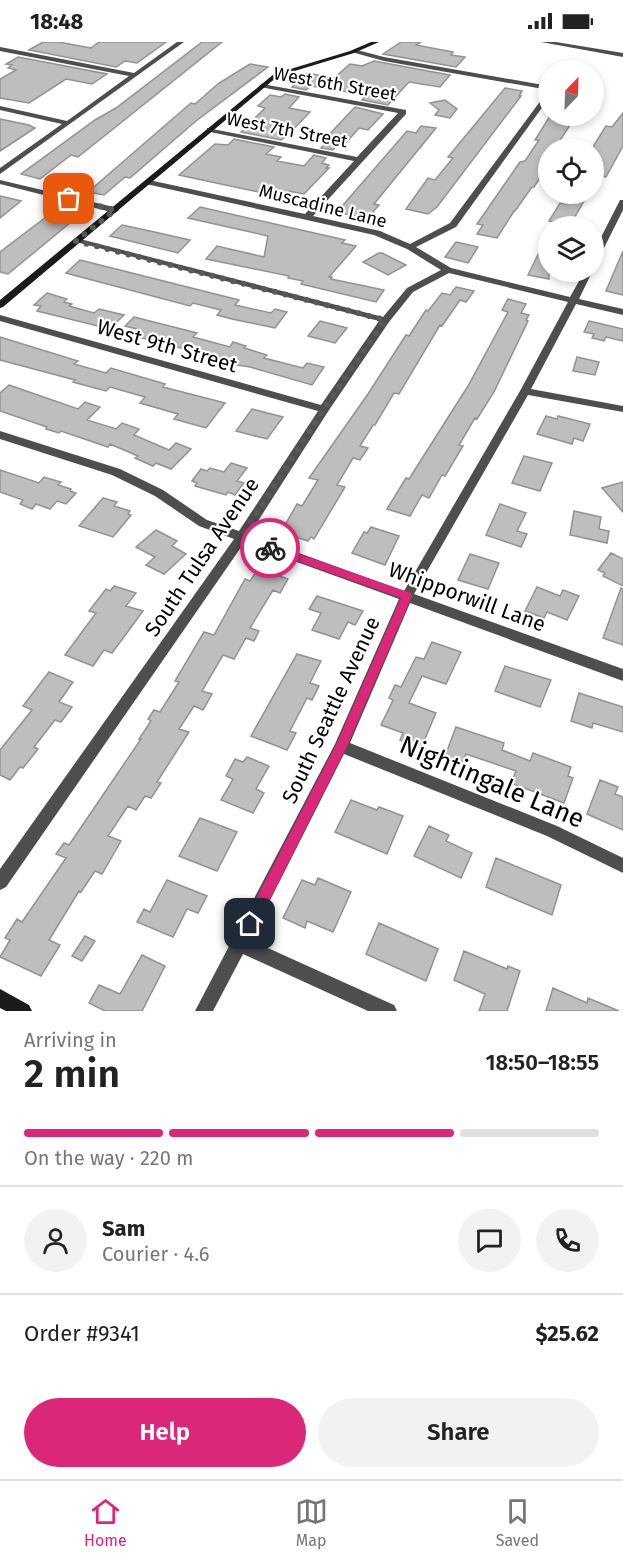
<!DOCTYPE html>
<html lang="en">
<head>
<meta charset="utf-8">
<style>
  :root { --surface:#fff; --page:#f2f2f2; --text:#222; --muted:#767676; --line:#e0e0e0; --accent:#db2777 }
  body { margin:0; font-family:"Fira Sans",sans-serif; background:var(--page); color:var(--text); height:100vh; display:flex; flex-direction:column; font-size:22px; white-space:nowrap }
  * { box-sizing:border-box; margin:0 }
  p { font-size:20px; color:var(--muted) }
  .icon { flex:none; width:33px; height:33px; fill:none; stroke:currentColor; stroke-width:2; stroke-linecap:round; stroke-linejoin:round }
  .map { position:relative; height:969px; overflow:hidden }
  .drawer { display:flex; flex-direction:column; background:var(--surface); flex:1 }
  .drawer>* { flex:none }
  .needle { width:39px; rotate:23deg }
  .buttons { position:absolute; left:538px; top:18px; display:grid; gap:12px }
  .buttons a { display:grid; place-items:center; width:66px; height:66px; border-radius:50%; background:var(--surface); box-shadow:0 3px 9px #0003; font-size:30px }
  .pin { position:absolute; display:grid; place-items:center; width:51px; height:51px; color:#fff; margin:-26px; border-radius:12px; box-shadow:0 3px 9px #0006 }
  .courier { position:absolute; display:grid; place-items:center; width:60px; height:60px; margin:-30px; border:4px solid #db2777; border-radius:50%; background:#fff; color:#222; box-shadow:0 2px 8px #0007 }
  .headline em { font-style:normal; font-weight:600 }
  .headline div { display:flex; flex-direction:column-reverse }
  .headline { display:flex; align-items:center; justify-content:space-between; height:102px; padding:0 24px }
  h1 { font-size:39px; font-weight:600; line-height:45px }
  .bar { display:grid; grid-template-columns:repeat(4,1fr); gap:9px 6px; align-content:center; height:72px; padding:0 24px }
  .bar i { height:8px; border-radius:4px; background:var(--line) }
  .bar .on { background:var(--accent) }
  .bar p { grid-column:span 4 }
  .line { display:flex; align-items:center; gap:15px; padding:0 24px; border-top:2px solid var(--line) }
  .line div { flex:1 }
  .round { display:grid; place-items:center; flex:none; width:63px; height:63px; border-radius:32px; background:var(--page) }
  .action { display:flex; gap:12px; margin-top:auto; padding:12px 24px }
  .action a { flex:1; height:69px; border-radius:36px; background:var(--accent); color:#fff; font-size:24px; font-weight:600; line-height:69px; text-align:center }
  .action a+a { background:var(--page); color:var(--text) }
  .status { display:flex; justify-content:space-between; align-items:center; height:42px; padding:0 30px; background:var(--surface); direction:ltr }
  .status svg { height:16px; fill:currentColor }
  .tabs { display:flex; justify-content:space-around; align-items:center; height:84px; border-top:2px solid var(--line); background:var(--surface); font-size:16px; color:var(--muted) }
  .tabs a { display:grid; justify-items:center; gap:3px }
  .tabs .on { color:var(--accent) }
  .map>svg:first-child { display:block }
  .building { fill:#bebebe; stroke:#929292; stroke-width:1.5 }
  .lines { fill:none; stroke-linecap:round; stroke-linejoin:round }
  .street { fill:#4e4e4e; fill-rule:evenodd }
  .secondary { fill:#1b1b1b; fill-rule:evenodd }
  .route { fill:#db2777 }
  .done { stroke:#595959; stroke-width:6; stroke-dasharray:0 10.8 }
  .labels { text-anchor:middle; dominant-baseline:central; stroke-width:4.5; stroke-linejoin:round; paint-order:stroke }
  .far-street-label { font-size:18px; fill:#000; stroke:#fff }
  .street-label { font-size:21px; fill:#000; stroke:#fff }
  .near-street-label { font-size:26px; fill:#000; stroke:#fff }
</style>
</head>
<body>
<div class="status"><b>18:48</b><svg viewBox="0 0 49 12"><path d="M0 12V9h3v3zM5 12V6h3v6zM10 12V3h3v9zM15 12V0h3v12zM26 1h20v11H26zM47 4h2v5h-2z"/></svg></div>
<div class="map">
<svg width="623" height="969" viewBox="0 0 623 969">
  <rect width="100%" height="100%" fill="#fff"/>
  <path class="building" d="M43,0h15l33,6 8,-6h67l-29,21 -12,-2 -9,6 -87,-17z
    M202,0h20l-144,115 -7,-2 -31,24 -19,-5 74,-54 21,-12z
    M401,0h20l-5,3 37,7 -2,3 14,2 -9,10 -73,-13z
    M18,15l89,17 -15,10 -26,-5 -37,24 -29,-5v-19l16,-9 -8,-2 4,-3 -6,-1z
    M374,19l76,14 -10,12 -31,-5 -21,23 -26,-5 5,-5 -56,-9 -5,4 -14,-3 15,-14 27,5 16,-14 12,2z
    M250,22l18,3 -72,54 -66,57 -5,-1 -21,18 -16,-3 103,-89 4,1 24,-21z
    M505,46l17,3 -3,5h2l-84,111 -9,7 -22,-5 22,-31 7,2 18,-22 -5,-1z
    M285,52l14,3 -10,11 21,4 -22,23 -7,5 -40,-8 24,-24 -7,-2 12,-11 11,2z
    M445,58l12,9 -7,9 -15,-3 4,-5 -9,-7z
    M355,65l28,7 -15,16 -9,-2 -13,15 -6,-1 -7,8 -12,-2 5,-5 -4,-1z
    M623,71v33l-17,31 -12,-3v-29l12,-19 6,1z
    M550,74h26l-21,32h-6v16l-15,23h-2l-17,24h-1l-17,27 -20,-4 6,-9 -6,-1 43,-62 5,-1 14,-21h-4z
    M0,77l29,6 6,3 -35,23z
    M421,84l15,2 -62,76 5,1 -12,14 -30,-7 70,-81 9,2z
    M234,97l40,8 -8,7 15,3 -4,4 27,5 10,-11 12,3 -4,5 7,2 -3,3h3l-25,26 -16,-3 -6,6 -103,-22 36,-31 13,1z
    M572,152h16l-15,26 -6,-2 -3,6 -15,-3 11,-18 7,1z
    M0,154l21,5 -21,17z
    M200,165l145,33 -3,3 14,3 -27,31h3l-1,2 53,11 -8,12 -75,-18 2,-3 -15,-3 1,-2 -83,-17 11,-13 47,11 4,-21 -80,-18z
    M58,166l24,5 -74,61 -8,-2v-20z
    M122,183l28,6 40,9 -12,13 -68,-17z
    M549,190v47l-21,-4z
    M456,200l22,5 -10,16 -23,-6z
    M623,209v44l-17,-4z
    M379,211h3l24,12 -18,10 -25,-13z
    M80,218l159,40 -4,5 36,8 4,-4 12,3 -12,16 -43,-9 -15,-4 4,-5 -28,-7 -3,3 -124,-33z
    M456,245l18,4 -8,11 -6,-2 -18,26 -2,-1 -41,69 -5,-1 -19,32h-2l-13,21 8,2 -8,12 -7,-2 -16,27 8,2 -31,52 -3,-2 -3,4 -27,-9 16,-28 5,2 16,-26 -9,-2 59,-84 38,-59 3,1 17,-26 2,1 14,-18 8,2z
    M47,251l20,6 -3,3 8,2 -3,2 25,7 5,-4 25,6 -14,14 -73,-18 4,-5 -7,-1z
    M508,257l18,5 -5,9 8,2 -3,5 2,1 -34,71 -17,27 -2,-1 -16,27 4,1 -18,30 -3,-1 -13,23 -7,-3 -12,21 -23,-7 19,-31 3,1 59,-93 40,-74 -6,-2z
    M134,275l63,16 -4,4 37,10 3,-5 13,4 -2,2 23,7 -3,3 39,10 4,-5 17,4 -12,18 -62,-18 -20,-3 -12,-3 2,-3 -85,-22 6,-6 -16,-4z
    M320,279l27,7 -12,15 -27,-7z
    M589,279l34,8v12l-17,-4 -2,4 -12,-3 2,-4 -10,-2z
    M0,295l78,24 -4,3 32,9 5,-5 54,16 -2,3 62,16 -19,25 -32,-9 4,-5 -38,-11 5,-6 -35,-10 -4,4 -33,-9 2,-2 -75,-20z
    M577,315l22,5 -4,13 -22,-4z
    M9,343l69,24 7,-7 15,5 -13,13 29,9 6,-6 17,6 -5,6 35,15 7,-7 15,6 -20,20 -15,-6 -3,3 -18,-8 3,-2 -28,-12 -2,3 -47,-16 -2,2 -13,-4 1,-2 -47,-16v-18z
    M252,367l31,8 -16,22 -31,-8z
    M546,374l11,3 1,-3 32,8 -7,17 -9,-3 -2,6 -35,-10z
    M524,414l28,7 -12,28 -28,-8z
    M231,421l16,5 -10,13 7,2 -9,12 -7,-3 -2,3 -31,-9 2,-3 -5,-2 9,-12 6,2 3,-3 14,4z
    M0,428l39,13 5,-6 17,5 -3,3 13,4 -1,2 6,2 -10,11 -9,-3 -7,8 -14,-5 -4,5 -12,-5 3,-4 -23,-8z
    M623,440v30l-21,-24z
    M103,456l14,4 -3,4 16,5 -2,3 3,1 -18,22 -34,-11z
    M500,462l26,9 -9,18 10,3 -6,13 -35,-12z
    M574,469l27,6 -2,12 10,2 -2,12 -37,-8z
    M371,485l28,9 -14,29 -33,-12 12,-21 3,1z
    M156,488l21,11 -5,5 14,8 -22,20 -18,-9 9,-8 -19,-10z
    M611,511l12,6v27l-20,-10 2,-3 -7,-3z
    M470,512l29,9 -11,26 -30,-9z
    M258,527l30,10 -8,14 -7,-3 -23,38 9,3 -5,10 -8,-3 -12,21 -11,-4 -21,36 10,3 -9,16 -9,-4 -15,23 10,3 -32,50 4,1 -10,15 -6,-2 -9,14 -8,-4 -20,30 13,5 -19,33 -7,-3 -14,21 -2,-1 -30,49 11,5 -19,31 -41,-19 10,-17 -5,-2 12,-19 5,3 44,-64 -10,-4 8,-11 5,2 53,-78 19,-28h-2l12,-18 -3,-2 6,-9 6,2 19,-30 -4,-1 29,-49 10,3 31,-56 5,2z
    M114,544l22,7 -10,13 17,5 -11,15 -20,27 -8,-3 -11,16 -28,-11 31,-42 -7,-2 17,-22 4,2z
    M537,545l23,9 3,-6 16,6 -12,24 -20,-8 -3,6 -19,-7z
    M621,546l2,1v56l-20,-7z
    M317,554l46,15 -8,14 -7,-3 -9,17 -27,-9 9,-17 -12,-4z
    M432,600l29,10 -15,32 -24,-8 -13,27 27,10 -15,35 -21,-8 3,-7 -22,-8 12,-25 -4,-2 6,-13 6,2 15,-30 8,2z
    M297,612l24,7 -11,22 9,3 -7,14 -5,-2 -17,33 6,2 -9,17 -36,-14z
    M505,624l46,14 -11,27 -45,-16z
    M49,630l24,10 -14,20 13,5 -11,15 -6,-2 -21,27 4,2 -15,19 -3,-1 -10,13 -10,-5v-25l32,-40 -9,-4z
    M579,651l44,14v25l-30,-9 -1,5 -21,-7z
    M456,685l48,16 -2,7 28,11 3,-8 38,14 -3,9 5,2 -9,25 -53,-20 5,-12 -50,-17 -3,8 -18,-6z
    M247,715l22,9 -13,23 8,4 -11,20 -32,-13 12,-21 -7,-3 9,-17 8,3z
    M600,738l18,7 -3,7 8,3v33l-36,-16z
    M351,758l26,10 2,-3 24,9 -16,38 -52,-22z
    M200,776l37,14 -20,39 -38,-15z
    M429,784l20,9 -3,6 26,12 -11,25 -47,-22z
    M496,816l65,27 -9,30 -66,-28z
    M318,836l33,14 -18,40 -26,-11 -2,7 -22,-10 19,-38 13,5z
    M167,838l40,16 -9,17 -11,-4 -14,28 -36,-15 7,-13 6,3z
    M379,881l59,26 -12,32 -60,-27z
    M85,894l10,5 -13,20 -10,-5z
    M464,909l43,18 1,-3 12,5 -13,40h-28l6,-17 -31,-14z
    M142,913l23,11 -23,45h-37l-16,-8 10,-18 21,9z
    M553,946l34,15 1,-5 31,13h-73z"/>
  <g class="lines">
    <path class="street" d="M177,0h7l-184,132v-6l62,-44 -62,-14v-4l67,15 62,-45 -129,-25v-4l134,26z
      M541,0h15l67,11v4z
      M357,8l27,7 165,29v4l-165,-29 -29,-8 -1,-1z
      M262,42l144,26v4l-93,102 67,15 30,13 40,-21 97,-131 2,-1v7l-93,129 -40,20 35,21 119,29 14,-25h8l-13,27 44,10v6l-47,-11 -45,85 92,17v6l-95,-17 -114,199 209,75v12l-213,-78 -60,140 207,83 66,32v15l-76,-37 -203,-82 -94,186 144,65 3,6h-29l-125,-57 -30,57h-18l140,-267 64,-145 -155,-56 -238,344 -6,3v-21l234,-330 -35,-13 -44,-30 -43,-21 -112,-36v-8l120,38 43,21 44,30 32,11 79,-120 -318,-90v-6l321,90 58,-84 -307,-80 4,-3 307,79 24,-29 34,-18 -34,-21 -33,-14 -228,-51 -1,-2 4,-2 156,34 49,-53 -144,-29h-3v-4l150,29 41,-44 -138,-26 -1,-1zM449,231l119,29 -48,89 -116,200 -155,-56 80,-125 60,-88 24,-30z
      M0,138l118,28 1,2 -4,3 -115,-29z
      M620,158h3v10l-25,50 -4,3v-12z"/>
    <path class="secondary" d="M371,0h8l-25,11 -76,23 -275,231 -3,1v-8l274,-226 76,-23z
      M0,947l29,16 3,6h-26l-6,-3z"/>
  </g>
  <path class="route" d="M270,502l141,49 1,3 -65,150 -92,183 -5,2 -5,-2 -2,-5 2,-4 91,-175 65,-147 -135,-48v-5z"/>
  <g class="lines">
    <path class="done" d="M69,157l46,11 -39,31 309,79 -61,89 -83,129 29,10"/>
  </g>
  <g class="labels">
    <g class="far-street-label">
      <text transform="translate(335 42) rotate(10)">West 6th Street</text>
      <text transform="translate(287 88) rotate(11)">West 7th Street</text>
      <text transform="translate(323 164) rotate(14)">Muscadine Lane</text>
    </g>
    <g class="street-label">
      <text transform="translate(167 304) rotate(16)">West 9th Street</text>
      <text transform="translate(202 515) rotate(-56)">South Tulsa Avenue</text>
      <text transform="translate(467 555) rotate(20)">Whipporwill Lane</text>
      <text transform="translate(331 668) rotate(-65)">South Seattle Avenue</text>
    </g>
    <g class="near-street-label">
      <text transform="translate(492 740) rotate(23)">Nightingale Lane</text>
    </g>
  </g>
</svg>
<div class="buttons">
<a><svg class="needle" viewBox="-14 -14 28 28"><path d="M0-13l5 13h-10z" fill="#e53935"/><path d="M0 13l5-13h-10z" fill="#767676"/></svg></a>
<a><svg class="icon" aria-label="locate" viewBox="0 0 24 24"><circle cx="12" cy="12" r="6"/><path d="M12 2v4M12 18v4M2 12h4M18 12h4"/></svg></a>
<a><svg class="icon" aria-label="layers" viewBox="0 0 24 24"><path d="M12 4l9 5-9 5-9-5zM3 14l9 5 9-5"/></svg></a>
</div>
<div class="pin" style="left:69px;top:157px;background:#ea580c"><svg class="icon" aria-label="bag" viewBox="0 0 24 24"><path d="M5 8h14l-1 12H6zM9 8a3 3 0 0 1 6 0"/></svg></div>
<div class="pin" style="left:250px;top:882px;background:#1f2937"><svg class="icon" aria-label="home" viewBox="0 0 24 24"><path d="M3 11l9-7 9 7M6 9v11h12V9"/></svg></div>
<div class="courier" style="left:270px;top:506px"><svg class="icon" aria-label="bike" viewBox="0 0 24 24"><circle cx="6" cy="16" r="4"/><circle cx="18" cy="16" r="4"/><path d="M6 16l4-8h5l3 8M10 8l3 8H6M13 5h3"/></svg></div>
</div>
<section class="drawer">
<div class="headline"><div><h1>2 min</h1><p>Arriving in</p></div><em>18:50–18:55</em></div>
<div class="bar"><i class="on"></i><i class="on"></i><i class="on"></i><i></i><p>On the way · 220 m</p></div>
<div class="line" style="height:108px"><a class="round"><svg class="icon" aria-label="person" viewBox="0 0 24 24"><circle cx="12" cy="8" r="4"/><path d="M4 21q1-7 8-7t8 7"/></svg></a><div><b>Sam</b><p>Courier · 4.6</p></div><a class="round"><svg class="icon" aria-label="chat" viewBox="0 0 24 24"><path d="M4 5h16v11H9l-5 4z"/></svg></a><a class="round"><svg class="icon" aria-label="phone" viewBox="0 0 24 24"><path d="M5 4h4l2 5-3 2q2 4 5 5l2-3 5 2v4C11 20 4 13 5 4z"/></svg></a></div>
<div class="line" style="height:78px"><div>Order #9341</div><b>$25.62</b></div>
<div class="action"><a>Help</a><a>Share</a></div>
</section>
<nav class="tabs">
<a class="on"><svg class="icon" aria-label="home" viewBox="0 0 24 24"><path d="M3 11l9-7 9 7M6 9v11h12V9"/></svg>Home</a>
<a><svg class="icon" aria-label="map" viewBox="0 0 24 24"><path d="M3 6l6-2 6 2 6-2v14l-6 2-6-2-6 2zM9 4v14M15 6v14"/></svg>Map</a>
<a><svg class="icon" aria-label="saved" viewBox="0 0 24 24"><path d="M7 4h10v16l-5-4-5 4z"/></svg>Saved</a>
</nav>
</body>
</html>
